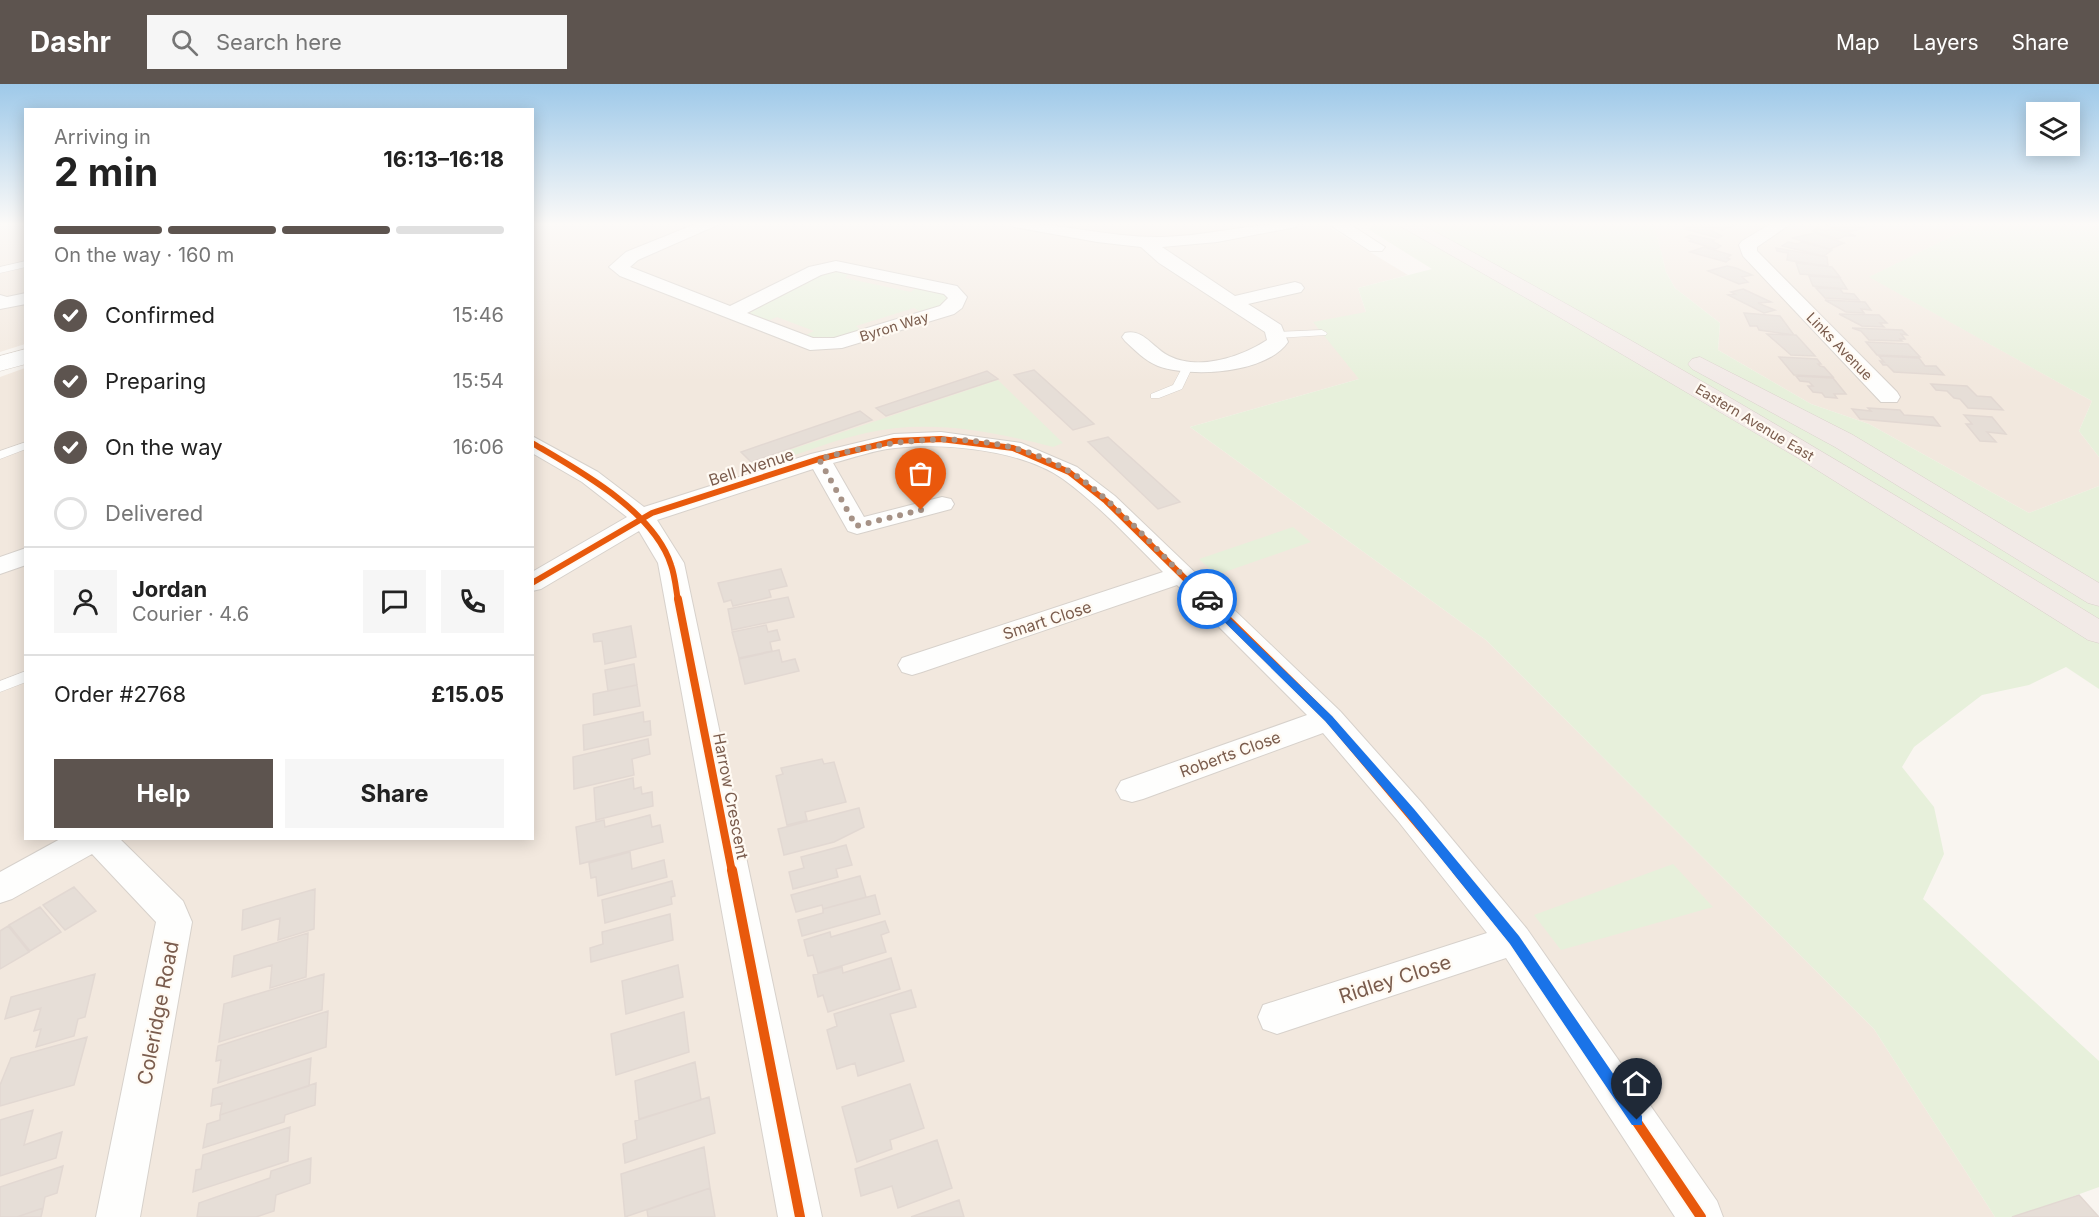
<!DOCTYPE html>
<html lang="en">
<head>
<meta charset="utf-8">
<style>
  :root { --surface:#fff; --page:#f6f6f6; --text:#222; --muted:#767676; --line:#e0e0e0; --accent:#5d544f }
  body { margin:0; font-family:Inter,sans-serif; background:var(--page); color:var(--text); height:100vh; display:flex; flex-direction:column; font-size:22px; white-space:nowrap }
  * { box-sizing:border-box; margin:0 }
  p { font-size:20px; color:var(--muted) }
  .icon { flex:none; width:33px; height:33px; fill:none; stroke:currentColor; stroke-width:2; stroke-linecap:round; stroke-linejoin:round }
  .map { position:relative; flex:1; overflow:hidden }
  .side { position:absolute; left:24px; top:24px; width:510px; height:732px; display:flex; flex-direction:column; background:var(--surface); border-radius:0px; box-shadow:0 3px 15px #0003 }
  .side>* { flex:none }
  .buttons { position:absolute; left:2026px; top:18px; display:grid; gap:12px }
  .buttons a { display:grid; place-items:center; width:54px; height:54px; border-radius:0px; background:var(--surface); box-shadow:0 3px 15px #0003; font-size:30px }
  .pin { position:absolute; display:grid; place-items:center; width:51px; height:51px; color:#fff; margin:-62px -26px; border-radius:50% 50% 50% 0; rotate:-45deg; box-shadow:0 0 6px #0007 }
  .pin .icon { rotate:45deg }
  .courier { position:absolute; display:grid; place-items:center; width:60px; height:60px; margin:-30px; border:4px solid #1a73e8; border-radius:50%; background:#fff; color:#222; box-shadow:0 2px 8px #0007 }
  .summary em { font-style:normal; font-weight:700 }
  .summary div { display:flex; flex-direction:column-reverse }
  .summary { display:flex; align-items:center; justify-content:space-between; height:102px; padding:0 30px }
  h1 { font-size:39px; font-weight:700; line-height:45px }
  .bar { display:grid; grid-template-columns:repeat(4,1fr); gap:9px 6px; align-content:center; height:72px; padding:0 30px }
  .bar i { height:8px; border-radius:4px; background:var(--line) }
  .bar .active { background:var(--accent) }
  .bar p { grid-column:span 4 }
  .line { display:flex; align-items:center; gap:15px; padding:0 30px; border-top:2px solid var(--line) }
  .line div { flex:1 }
  .round { display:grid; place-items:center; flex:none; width:63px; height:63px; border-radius:0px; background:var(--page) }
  ol { padding:0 30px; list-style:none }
  li { display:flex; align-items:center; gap:18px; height:66px }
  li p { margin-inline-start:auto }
  li .icon { padding:6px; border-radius:50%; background:var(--accent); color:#fff; stroke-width:4 }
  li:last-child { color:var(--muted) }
  li i { width:33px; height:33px; border:3px solid var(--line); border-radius:50% }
  .button { display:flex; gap:12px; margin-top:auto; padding:12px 30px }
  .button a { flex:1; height:69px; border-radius:0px; background:var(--accent); color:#fff; font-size:24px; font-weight:700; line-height:69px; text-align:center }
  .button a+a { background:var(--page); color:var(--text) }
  header { display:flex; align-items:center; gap:36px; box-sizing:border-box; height:84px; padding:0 30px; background:var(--accent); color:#fff }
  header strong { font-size:28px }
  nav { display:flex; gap:33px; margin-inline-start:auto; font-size:21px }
  .search { width:420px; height:54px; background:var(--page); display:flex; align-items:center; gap:15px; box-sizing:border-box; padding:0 21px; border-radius:0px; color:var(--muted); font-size:22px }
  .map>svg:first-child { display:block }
  .residential { fill:#f2e8de }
  .green { fill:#e7f0db }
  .building { fill:#e6ded7; stroke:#e2d8d2; stroke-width:1.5 }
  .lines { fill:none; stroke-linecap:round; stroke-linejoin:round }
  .lane-casing { stroke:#d7d1cb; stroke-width:1 }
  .street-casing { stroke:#d7d1cb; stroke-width:2 }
  .secondary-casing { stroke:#d9d2cb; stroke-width:1 }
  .highway-casing { stroke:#dad1cc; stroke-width:1 }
  .lane { fill:#fefefd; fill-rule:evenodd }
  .street { fill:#fefefd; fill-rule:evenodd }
  .secondary { fill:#fefefd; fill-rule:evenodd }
  .highway { fill:#f2eae7; fill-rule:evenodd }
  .cycleway-far2-casing { stroke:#fffaf3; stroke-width:9 }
  .cycleway-far1-casing { stroke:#fffaf3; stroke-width:12 }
  .cycleway-casing { stroke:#fffaf3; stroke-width:14 }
  .cycleway-far2 { stroke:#e8590c; stroke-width:6 }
  .cycleway-far1 { stroke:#e8590c; stroke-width:8 }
  .cycleway { stroke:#e8590c; stroke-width:10 }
  .route { fill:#1a73e8 }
  .done { stroke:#a69286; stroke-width:6; stroke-dasharray:0 10.8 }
  .labels { text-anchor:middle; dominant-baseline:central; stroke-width:4.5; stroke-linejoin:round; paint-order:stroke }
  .far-street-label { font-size:14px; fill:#7a5c4d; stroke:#fffaf3 }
  .street-label { font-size:16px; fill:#7a5c4d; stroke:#fffaf3 }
  .near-street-label { font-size:20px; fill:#7a5c4d; stroke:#fffaf3 }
</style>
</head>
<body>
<header>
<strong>Dashr</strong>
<div class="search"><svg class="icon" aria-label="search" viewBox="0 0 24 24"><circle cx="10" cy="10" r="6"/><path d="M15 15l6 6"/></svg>Search here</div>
<nav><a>Map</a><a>Layers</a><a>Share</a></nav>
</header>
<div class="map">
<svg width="2099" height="1133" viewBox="0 0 2099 1133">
  <rect width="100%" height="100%" fill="#f9f5f0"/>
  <path class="residential" d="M0,139h26l-1,121 -25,8z
    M533,139h789l86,52 -50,13 8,24 -7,67 -169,48 296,213 388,389 121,188h-1995v-840l25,-9 1,470h506z
    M1654,139h325l-109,54 222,124 -13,30 20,26v29l-70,27 -160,-89 -58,-20 -93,-54 2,-27 -45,-35 -9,-16z"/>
  <path class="green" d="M1375,139h279l12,49 9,16 45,35 -2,27 93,54 58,20 160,89 70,-27v203l-33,-22 -37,18 -47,10 -68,52 -12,20 32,40 10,47 -21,45 176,162v126l-83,30h-21l-121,-188 -388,-389 -296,-213 169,-48 -46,-57 53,-10 -8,-24 74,-19 -64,-40z
    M1979,139h120v234l-20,-26 13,-30 -223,-124z
    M826,186l26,1 -7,7 66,14 7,-6 28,7 4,8 -26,13 -10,-6 -58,18 7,6 -32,10 -29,-5 12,-6 -37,-14 -12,5 -16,-8v-5z
    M998,296l65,63 -10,4c-60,-16 -126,-28 -187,-14 -37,8 -74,24 -110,36l-5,-6z
    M1293,443l18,15 -95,33 -17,-16z
    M1673,780l40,43 -152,43 -27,-35z"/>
  <path class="building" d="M1837,139h11l15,5 -14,4 -24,-7z
    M1694,140l20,5 -2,2 10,5 -4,2 -33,-9z
    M1702,140l30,-1 4,2 -14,5z
    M1817,144l9,3 6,-3 24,8h-11l-7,3 -26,-8z
    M1815,149l29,10 -14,6 -38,-11z
    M1690,151l24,5 -2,1 9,5 -5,3 -27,-8 3,-2 -6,-2z
    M1788,158l10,2 3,-2 31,8 -8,6 -42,-10z
    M1704,163l27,8 -4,3 3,1 -4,3 -36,-10z
    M1776,164l51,9 1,9 -41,-6 1,-7 -11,-2z
    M1796,179l36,4 8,10 -40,-3z
    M1727,182l9,2 16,7 -10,2 6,5 -9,2 -31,-13z
    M1809,192l31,2 7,11 -34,-3z
    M1816,204l24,1 3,4 11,1 5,6 -34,-2z
    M1743,205l28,13 -13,1 17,7 -11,3 -36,-18 7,-1 -4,-2z
    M1825,216l40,2 6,8 -10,-1 3,4 -18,-1z
    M1744,229l36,3 14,19 -35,-5 -2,-4h-7z
    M1839,230l40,1 8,8h-7l4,4 -22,-1z
    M1852,244l50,2 5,5 -6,-1 4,5h-5l2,2 -33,-1 -8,-9z
    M1767,250l29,1 19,21 -24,-1z
    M1866,258l42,2 12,13 -43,-2z
    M1879,272l40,2 6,8h11l8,9 -50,-3 -7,-7h-4l-3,-4 4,1z
    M1779,273l38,2 4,5h-3l2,2 4,1 9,10 -39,-2z
    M1034,286l60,54 -21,6 -59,-55z
    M987,287l11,8 -112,37 -10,-8z
    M1796,292l37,2 13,16h-12l3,4 -12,-1 -3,-4 -9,-1 -5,-6h5l-4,-4 -9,-1z
    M1931,300l36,2 10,10 14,1 12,13 -35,-2 -8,-9 -6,-1 -7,-7 -11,-1z
    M1868,324l32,2 4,5 29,2 7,9 -80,-7 -8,-10 19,2z
    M860,327l12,9 -121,42 -10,-10z
    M1964,331l28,2 14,17 -19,-2 9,10 -16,-1 -14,-17h6z
    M1108,353l72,65 -22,7 -70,-67z
    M781,485l6,17 -18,4 2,7 -38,9 -2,-6 -7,2 -6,-19z
    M788,513l6,20 -62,13 -4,-21z
    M766,541l2,7 9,-2 3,10 -10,2 2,9 -33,7 -7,-26z
    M631,542l5,31 -31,7 -3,-23 -8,1 -1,-8z
    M779,566l3,12 13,-3 4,12 -54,13 -6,-25z
    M634,580l3,21 -29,6 -3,-21z
    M637,601l3,21 -46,9 -1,-21z
    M643,628l1,10 6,-1 1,14 -67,15 -1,-25z
    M648,655l2,15 -18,5 2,16 -60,14 -1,-32z
    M822,675l2,5 10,-2 12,40 -41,10 2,8 -20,5 -11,-49 7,-2 -2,-6z
    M633,694l1,11 7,-2 1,7 10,-2 1,14 -57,14 -2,-32z
    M859,724l5,19 -30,15 -50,13 -6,-26z
    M650,731l2,12 8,-2 3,17 -83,22 -4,-37 28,-7 1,7z
    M846,761l6,20 -16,4 2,8 -45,12 -4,-17 15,-4 -3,-11z
    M630,768l2,17 32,-9 3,17 -69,19 -2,-19 -5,1 -2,-15z
    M860,792l6,21 -43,12 -1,-4 -26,7 -5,-17z
    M672,797l3,15 -4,1 1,7 -67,19 -3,-23z
    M74,803l22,24 -31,19 -22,-25z
    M315,805l-1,40 -36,11 2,-22 -38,12 1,-20z
    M875,811l5,19 -78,22 -4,-16 25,-7v-4z
    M40,823l21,25 -31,19 -21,-26z
    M670,830l3,26 -82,22 -1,-14 13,-4 -1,-12z
    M885,837l4,11 -8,3 5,17 -68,21 -5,-18 -5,1 -4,-16 26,-8 1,5z
    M8,842l21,26 -29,17v-38z
    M308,849l-2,44 -36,11 2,-23 -40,12 2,-21z
    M891,874l9,31 -72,23 -5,-17 -5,2 -5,-22 29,-8 1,6z
    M678,881l5,32 -57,17 -4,-33z
    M95,890l-10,43 -7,2 -4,17 -38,11 5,-18 -7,2 7,-23 -36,11 6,-22z
    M324,890l-2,36 -103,32 5,-38z
    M911,906l5,17 -26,7 14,47 -46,15 -3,-13 -18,6 -10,-39 10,-4 -3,-12z
    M328,927l-2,36 -108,36 3,-23 -5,1 2,-15z
    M684,928l5,40 -73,23 -5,-41z
    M87,953l-13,48 -74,21v-21l11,-27z
    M311,974l-2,28 -89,29 2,-12 -11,3 2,-17z
    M695,978l6,38 -62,19 -4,-38z
    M316,999l-1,22 -30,10 -1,7 -81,26 4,-24 13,-4v-5z
    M910,1000l14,44 -34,12 2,9 -35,13 -15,-55z
    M709,1013l6,36 -90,30 -2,-19 14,-5 -2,-18z
    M33,1026l-9,35 38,-13 -6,26 -56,18v-56z
    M290,1043l-2,34 -95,31 3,-22 5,-1 2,-14z
    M937,1056l15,48 -54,20 -6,-22 -31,10 -6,-27z
    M704,1063l6,41 -85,29 -4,-43z
    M311,1074l-1,25 -34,12 -2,16 -18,6h-59l2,-14 71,-25 1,-7z
    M63,1082l-6,27 -12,4 -2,11 -26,9h-17v-30z
    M710,1104l5,29h-67l-1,-7z
    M2079,1111l20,22h-87z
    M959,1116l5,17h-53z
    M43,1124l-2,9h-24z"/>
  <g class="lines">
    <g class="lane-casing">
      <path id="lane" d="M26,177v6l-26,6v-6z
        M1322,246l5,3 -1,2 -49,3 -5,-3 5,-3z
        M1187,281l5,3 -10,21 -23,9h-8v-4l22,-9 9,-17z
        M26,358v7l-26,10v-8z
        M26,587v11l-26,10v-11z"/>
    </g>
    <g class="street-casing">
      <path id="street" d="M698,139h24l-84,37 -8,7 100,39 79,-39 27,-6 121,25 10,11 -5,11 -8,6 -112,34 -32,2 -190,-74 -11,-9 17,-15zM836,187l108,23 4,4 -8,8 -106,32h-21l-66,-25 74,-38z
        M1012,139c50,0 99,15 150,14 46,-1 90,-14 136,-14l-2,4 -79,15 -55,5 73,49 60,-14 6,2 3,4 -3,4 -53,12 33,21 7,17c-22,32 -97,36 -130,24 -13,-5 -23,-16 -33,-25l-3,-4 3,-4c18,-5 28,15 44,23 30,15 72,1 98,-16l-2,-8 -106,-69 -18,-16 -44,-5 -83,-15z
        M1327,139h21l37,24 -3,4h-12z
        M1772,139h20l-35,24v4l140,141 3,5 -3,5h-16l-138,-146 -4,-11 3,-4z
        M26,209v11l-26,5v-14l7,2z
        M941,348l80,11 56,24 38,29 225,215 82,92 105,126 190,272 6,16h-48l-169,-259 -229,76 -14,-5 -5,-12 5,-12 224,-72 -89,-112 -75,-88 -180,66 -11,3 -11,-3 -5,-9 5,-9 186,-66 -130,-130 -255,87 -10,3 -10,-3 -4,-7 4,-7 261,-86c-32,-32 -63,-66 -100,-93 -41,-29 -119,-37 -168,-31 -21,2 -42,10 -62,15l31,54 78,-20 9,2 3,5 -3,5 -94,25 -9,-3 -35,-62 -156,51 27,43 138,654h-44l-120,-654 -19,-32 -98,58 -9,2v-19l95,-55 -45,-35 -50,-29v-17l66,36 46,35 167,-53 83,-20z
        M26,464v17l-26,9v-17z
        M62,754h57l64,63 9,21 -52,295h-44l60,-295 -64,-68 -80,45 -12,4v-31z"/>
    </g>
    <g class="secondary-casing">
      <path id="secondary" d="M26,265v15l-26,7v-15z"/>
    </g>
    <g class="highway-casing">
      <path id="highway" d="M1395,139h24c231,124 456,259 680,396v24l-11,-3 -290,-182 -251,-148z
        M1700,273l153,78 246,148v23l-11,-3 -253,-156 -143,-78 -4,-5 4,-5z"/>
    </g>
    <use href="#lane" class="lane"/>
    <use href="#street" class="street"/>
    <use href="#secondary" class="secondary"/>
    <use href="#highway" class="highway"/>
    <g class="cycleway-far2-casing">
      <path id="cycleway-far2" d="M532,359c46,27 122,68 139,122 4,11 5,24 7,36
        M532,499l120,-70 167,-54 75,-18 47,-2 72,9 56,24 37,29 102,100"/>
    </g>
    <g class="cycleway-far1-casing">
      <path id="cycleway-far1" d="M678,515l54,273
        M1207,515l122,120 129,153"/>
    </g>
    <g class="cycleway-casing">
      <path id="cycleway" d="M732,786l68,347
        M1457,786l57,70 187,277"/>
    </g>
    <use href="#cycleway-far2" class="cycleway-far2"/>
    <use href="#cycleway-far1" class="cycleway-far1"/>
    <use href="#cycleway" class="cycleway"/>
  </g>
  <linearGradient id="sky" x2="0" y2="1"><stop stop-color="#9ec9e9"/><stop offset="0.47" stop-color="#fcfaf8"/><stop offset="1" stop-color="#fcfaf8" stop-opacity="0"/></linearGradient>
  <rect width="2099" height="298" fill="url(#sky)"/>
  <path class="route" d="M1207,512l125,120 82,93 105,127 123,180v9h-10l-122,-181 -104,-129 -81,-94 -122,-120v-4z"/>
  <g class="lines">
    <path class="done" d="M921,426l-65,16 -37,-67c87,-24 188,-35 266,23 44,34 81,79 122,117"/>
  </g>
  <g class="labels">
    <g class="far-street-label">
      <text transform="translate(894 242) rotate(-17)">Byron Way</text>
      <text transform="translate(1840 262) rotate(46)">Links Avenue</text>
      <text transform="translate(1755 338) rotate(31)">Eastern Avenue East</text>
    </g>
    <g class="street-label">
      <text transform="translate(751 383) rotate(-18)">Bell Avenue</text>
      <text transform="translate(1047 536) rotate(-18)">Smart Close</text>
      <text transform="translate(1230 670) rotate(-20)">Roberts Close</text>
      <text transform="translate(731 712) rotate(79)">Harrow Crescent</text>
    </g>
    <g class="near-street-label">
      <text transform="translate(1395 895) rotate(-18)">Ridley Close</text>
      <text transform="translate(158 929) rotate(-79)">Coleridge Road</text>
    </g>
  </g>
</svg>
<div class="buttons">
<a><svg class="icon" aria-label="layers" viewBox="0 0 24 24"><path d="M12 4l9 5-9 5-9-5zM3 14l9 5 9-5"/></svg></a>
</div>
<div class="pin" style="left:921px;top:426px;background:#ea580c"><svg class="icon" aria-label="bag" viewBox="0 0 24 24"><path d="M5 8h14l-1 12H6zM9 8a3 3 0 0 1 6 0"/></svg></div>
<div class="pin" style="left:1637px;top:1036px;background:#1f2937"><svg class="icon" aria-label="home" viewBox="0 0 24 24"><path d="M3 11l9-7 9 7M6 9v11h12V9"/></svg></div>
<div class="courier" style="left:1207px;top:515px"><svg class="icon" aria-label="car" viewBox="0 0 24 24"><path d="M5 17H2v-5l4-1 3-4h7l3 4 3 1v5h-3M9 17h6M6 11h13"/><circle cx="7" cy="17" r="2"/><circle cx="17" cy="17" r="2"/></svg></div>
<section class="side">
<div class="summary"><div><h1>2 min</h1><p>Arriving in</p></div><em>16:13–16:18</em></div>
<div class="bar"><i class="active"></i><i class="active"></i><i class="active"></i><i></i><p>On the way · 160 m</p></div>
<ol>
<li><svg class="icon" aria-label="check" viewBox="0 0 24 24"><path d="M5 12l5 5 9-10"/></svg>Confirmed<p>15:46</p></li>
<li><svg class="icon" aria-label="check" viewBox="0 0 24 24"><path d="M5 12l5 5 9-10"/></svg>Preparing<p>15:54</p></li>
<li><svg class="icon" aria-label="check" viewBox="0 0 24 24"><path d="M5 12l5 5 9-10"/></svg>On the way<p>16:06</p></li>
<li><i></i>Delivered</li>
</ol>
<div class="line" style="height:108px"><a class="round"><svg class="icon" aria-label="person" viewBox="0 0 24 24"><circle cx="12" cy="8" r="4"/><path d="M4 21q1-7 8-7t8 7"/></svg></a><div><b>Jordan</b><p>Courier · 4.6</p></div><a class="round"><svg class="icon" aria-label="chat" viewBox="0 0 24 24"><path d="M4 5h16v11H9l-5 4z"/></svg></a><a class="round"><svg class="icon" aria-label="phone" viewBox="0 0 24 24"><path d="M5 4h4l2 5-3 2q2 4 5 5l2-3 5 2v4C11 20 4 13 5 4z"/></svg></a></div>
<div class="line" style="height:78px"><div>Order #2768</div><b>£15.05</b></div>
<div class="button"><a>Help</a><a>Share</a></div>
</section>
</div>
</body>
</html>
